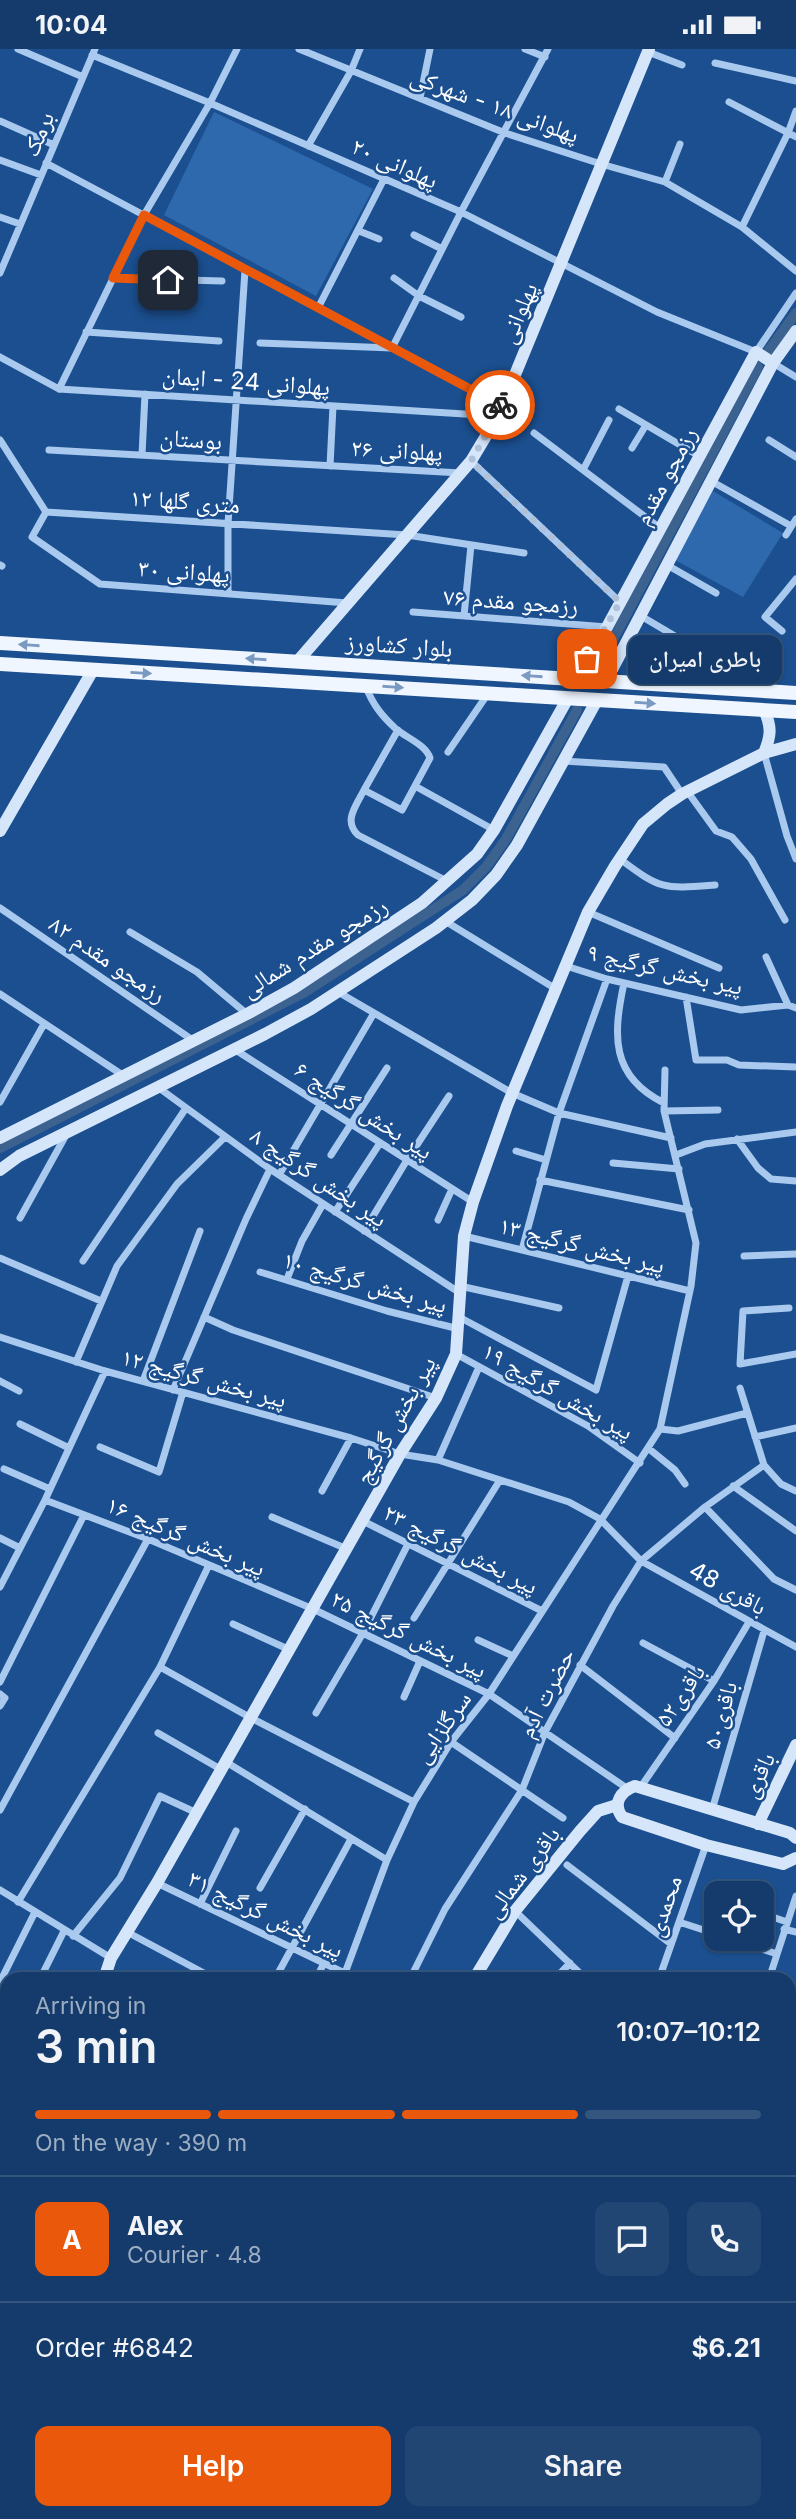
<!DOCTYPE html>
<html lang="en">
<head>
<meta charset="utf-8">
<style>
  :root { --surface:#143b6b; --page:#214673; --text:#f1f3f6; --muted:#9dadc1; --line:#33557e; --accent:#ea580c }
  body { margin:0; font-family:Inter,"Noto Naskh Arabic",sans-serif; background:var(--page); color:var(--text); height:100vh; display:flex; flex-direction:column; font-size:26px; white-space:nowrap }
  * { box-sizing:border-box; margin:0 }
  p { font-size:23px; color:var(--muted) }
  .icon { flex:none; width:38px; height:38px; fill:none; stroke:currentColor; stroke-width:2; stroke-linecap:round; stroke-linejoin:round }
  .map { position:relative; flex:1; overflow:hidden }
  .side { position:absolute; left:0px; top:1923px; width:796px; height:548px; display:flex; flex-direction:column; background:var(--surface); border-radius:21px 21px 0 0; box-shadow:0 2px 5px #0004,0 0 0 2px var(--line) }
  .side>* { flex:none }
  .tools { position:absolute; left:704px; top:1832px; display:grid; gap:14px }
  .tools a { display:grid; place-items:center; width:70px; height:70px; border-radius:14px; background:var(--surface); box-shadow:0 2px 5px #0004,0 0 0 2px var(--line); font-size:35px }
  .pin { position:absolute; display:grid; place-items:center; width:60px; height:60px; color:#fff; margin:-30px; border-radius:14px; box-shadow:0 4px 10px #0006 }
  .courier { position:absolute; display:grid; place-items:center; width:70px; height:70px; margin:-35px; border:5px solid #ea580c; border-radius:50%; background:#fff; color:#222; box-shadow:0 2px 9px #0007 }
  .bubble { position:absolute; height:49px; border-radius:14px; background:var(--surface); box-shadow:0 2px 5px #0004,0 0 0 2px var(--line); font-size:23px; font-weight:600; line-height:49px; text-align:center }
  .headline em { font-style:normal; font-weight:600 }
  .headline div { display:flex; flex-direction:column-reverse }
  .headline { display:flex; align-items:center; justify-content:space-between; height:119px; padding:0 35px }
  h1 { font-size:46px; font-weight:600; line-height:52px }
  .bar { display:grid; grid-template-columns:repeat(4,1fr); gap:10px 7px; align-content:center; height:84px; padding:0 35px }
  .bar i { height:9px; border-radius:5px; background:var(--line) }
  .bar .current { background:var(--accent) }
  .bar p { grid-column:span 4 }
  .line { display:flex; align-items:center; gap:18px; padding:0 35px; border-top:2px solid var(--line) }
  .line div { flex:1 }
  .round { display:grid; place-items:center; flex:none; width:74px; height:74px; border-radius:14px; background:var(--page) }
  .button { display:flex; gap:14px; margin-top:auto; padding:14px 35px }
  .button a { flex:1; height:80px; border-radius:14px; background:var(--accent); color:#fff; font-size:28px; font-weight:600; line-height:80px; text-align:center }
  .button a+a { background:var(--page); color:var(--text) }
  .status { display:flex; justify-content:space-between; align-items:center; height:49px; padding:0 35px; background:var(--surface); direction:ltr }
  .status svg { height:19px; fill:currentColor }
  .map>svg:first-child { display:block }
  .green { fill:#2e69ad }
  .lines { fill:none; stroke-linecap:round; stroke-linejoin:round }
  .canal { stroke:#3c6290; stroke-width:10 }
  .street { stroke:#a9c9ee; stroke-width:7 }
  .secondary { stroke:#d6e6fa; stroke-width:12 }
  .primary { stroke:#f0f6ff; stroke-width:14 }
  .oneway { fill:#7b9ac1 }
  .done { stroke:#afc1d8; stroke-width:7; stroke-dasharray:0 12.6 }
  .route { stroke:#ea580c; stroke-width:9 }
  .labels { text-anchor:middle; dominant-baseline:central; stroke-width:5; stroke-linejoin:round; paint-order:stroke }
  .street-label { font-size:24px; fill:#fff; stroke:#1b4f8f }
</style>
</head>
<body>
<div class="status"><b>10:04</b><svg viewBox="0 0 49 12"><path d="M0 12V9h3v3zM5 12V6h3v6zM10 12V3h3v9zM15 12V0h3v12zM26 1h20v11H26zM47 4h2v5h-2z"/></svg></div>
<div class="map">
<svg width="796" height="2470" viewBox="0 0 796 2470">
  <rect width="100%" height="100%" fill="#1b4f8f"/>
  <path class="green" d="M214,63l159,77 -57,107 -152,-81z
    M713,442l70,42 -40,64 -68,-37z"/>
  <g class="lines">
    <path class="canal" d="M769,301l27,-37
      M598,619l160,-301
      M0,1099l305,-156 158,-102 23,-23 20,-28 71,-129"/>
    <path class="street" d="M18,0l65,28
      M299,0l206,84 96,31 64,18 77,45 54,44
      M525,0l20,8
      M648,3l34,13
      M92,6l118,48 251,109 196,100 99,40 40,-59
      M715,14l81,18
      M420,49l10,-49
      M729,53l67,35
      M0,72l54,24
      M308,97l43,-75 9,-22
      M0,111l41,15
      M46,114l456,243
      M665,133l15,-38
      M0,168l20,7
      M742,178l46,-94 8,-22
      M359,182l20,8
      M414,186l28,14
      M0,224l95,-224
      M113,229l109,3
      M394,229l25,18 42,21
      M318,259l66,-129
      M86,283l133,9
      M260,294l132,5 69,-136 87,-163
      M0,308l59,32 438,27
      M773,314l23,14
      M59,340l85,-174 66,-112 27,-54
      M619,360l80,47
      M534,384l126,95
      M0,391l46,72 361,23 117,18
      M769,391l27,17
      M632,399l14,-23
      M49,401l412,23
      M142,406l3,-61
      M471,412l149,141
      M330,417l3,-60
      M583,421l26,-50
      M711,432l80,45
      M46,463l-14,25 68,47 247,19
      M786,486l10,-16
      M0,516l2,1
      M667,516l49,28
      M228,544v-69l17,-254
      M413,563l194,15
      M464,567l7,-71
      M641,567l49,29
      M782,582l-17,-14 31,-38
      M366,638c7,18 16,29 30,42 11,9 30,16 34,29l-28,52 -38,-20 34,-60
      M448,703l39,-57
      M764,704l23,83 9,23
      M563,712l101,6 18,27
      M415,737l79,44
      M364,741c-8,16 -21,31 -6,45l89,46
      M687,742l29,40 16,6 19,22 34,61
      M620,810c41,31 44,30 95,26
      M0,859l194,133
      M588,863l131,56
      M445,872l111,68
      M130,883l67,40 50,42
      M766,908l22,48
      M566,917l41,13 134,31 47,-5 8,3
      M624,934c-11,52 -14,93 40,120
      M338,943l174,101 47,20 112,25
      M0,945l124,82
      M686,948l10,63h31l12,5 57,2
      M234,1000l239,153
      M159,1039l111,81 190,124
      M0,1053l44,-78
      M664,1062l54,-1
      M737,1090l21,29 13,11 25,2
      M516,1102l30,9
      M331,1106l56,-87
      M676,1106l29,-11 91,-12
      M613,1114l66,6
      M279,1126l95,-162
      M540,1131l149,30
      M335,1163l45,-69
      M20,1169l46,-83
      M438,1171l14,-31
      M364,1182l43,-71 42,-64
      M464,1187l226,55
      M522,1201l37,-137 48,-134
      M744,1207l52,-2
      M0,1209l101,43
      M83,1212l103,-153
      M260,1223l127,39 72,18
      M287,1230l15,-38 21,-37
      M460,1237l99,22
      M789,1259l-46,3 -3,53 56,-10
      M204,1268l29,13 203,68
      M459,1268l137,73 32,-114
      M0,1288l105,34 246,67 49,16 38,6 131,42 31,17 41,42 155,86
      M456,1305l132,72 52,37
      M76,1313l41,-96 60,-82 48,-47
      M0,1332l19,10
      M143,1332l57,-150
      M740,1339l24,77 17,19 15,7
      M173,1341l73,-171 24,-50
      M20,1375l49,24
      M660,1380l18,2 69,-18
      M755,1388l41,-9
      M100,1398l59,25 24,-80
      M648,1399l27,22 10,14
      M438,1411l41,-93
      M4,1420l46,20
      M733,1437l63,45
      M322,1442l29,-53
      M45,1451l103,39 165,70 176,85 139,95
      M705,1458l69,72 22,11
      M272,1468l75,32
      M363,1472l179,90
      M0,1489l20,10
      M0,1538l45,-87 60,-129
      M414,1569l86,-138
      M233,1575l57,26
      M478,1591l35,16
      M643,1594l71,38
      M580,1616l95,73
      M160,1618l91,51 163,84
      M0,1633l84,-167
      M0,1645l5,4 -5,8
      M404,1648l16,-36
      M316,1664l47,-80 45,-89
      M158,1684l64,37
      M451,1693l112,76
      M226,1713l161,98
      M640,1739l74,-107 35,-59
      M0,1761l148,-271
      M712,1761l52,-179
      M567,1816l104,79
      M157,1834l200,96
      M260,1839l45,-79
      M0,1841l111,68
      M715,1848h1
      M18,1853l142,-235 48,-100
      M200,1855l36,-73
      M515,1862l71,68
      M761,1864l26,9
      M679,1873l37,12
      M784,1880l12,3
      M127,1883l88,47
      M73,1887l47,-58 40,-82 37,17
      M732,1890l45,15
      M345,1924l42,-113 27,-58 37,-60 38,-48 171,-265 31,-143 5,-43 -32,-132 1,-41
      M40,1930l24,-48
      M275,1930l76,-140
      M316,1930l8,-16
      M410,1930l35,-70 77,-119 23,-58 68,-126 28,-45 64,-54 59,-42
      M555,1930l15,-16
      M659,1930l47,-134
      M769,1930l27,-83
      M0,1933l35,-70
      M789,1942l7,1
      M0,2015l7,-15
      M789,2022l7,1
      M789,2061l7,1
      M0,2083l7,1
      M789,2108l7,1
      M0,2146l7,2
      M0,2207l7,1
      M789,2230h7
      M789,2274l7,1
      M0,2280l7,1
      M789,2330l7,2
      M0,2360l7,1
      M789,2384l7,2
      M0,2440l7,2
      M789,2447l7,2
      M80,2464l20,6
      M362,2464l16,6
      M487,2464l13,6
      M596,2464l13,6
      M152,2470l2,-6
      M229,2470l1,-6
      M286,2470l1,-6
      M479,2470l2,-6
      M579,2470l3,-6
      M747,2470l2,-6"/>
    <path class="secondary" d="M297,613l174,-201 27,-45 151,-367
      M571,630l29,-39 156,-288 17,11
      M606,632l167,-318 23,-32
      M764,704c7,-17 8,-26 0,-43
      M0,782l93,-161
      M0,1089l247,-124 47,-26 128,-85 55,-49 17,-24 74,-132
      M0,1121l19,-14 246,-122 46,-25 125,-81 36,-28 24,-25 21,-30 80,-145
      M758,1775l38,-79
      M796,1789l-6,-5 -155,-47c-14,5 -23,17 -13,31l84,28 77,19 13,-6
      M104,1930l7,-21 46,-75 243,-429 36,-56 20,-44 8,-118 9,-34 34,-96 81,-194 27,-46 28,-42 24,-20 15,-10 82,-41 32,-9
      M474,1930l41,-68 65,-80 18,-20 19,-6
      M69,2470v-6
      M358,2470v-6"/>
    <path class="primary" d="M0,594l796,50
      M0,615l796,48"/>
  </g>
  <defs><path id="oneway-solid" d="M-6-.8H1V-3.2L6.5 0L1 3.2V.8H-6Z" transform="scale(1.75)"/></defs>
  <g class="oneway">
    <use href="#oneway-solid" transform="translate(29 596) rotate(-176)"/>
    <use href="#oneway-solid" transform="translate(256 610) rotate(-176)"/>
    <use href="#oneway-solid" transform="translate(141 624) rotate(3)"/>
    <use href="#oneway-solid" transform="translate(532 627) rotate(-176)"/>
    <use href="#oneway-solid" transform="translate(393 638) rotate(4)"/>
    <use href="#oneway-solid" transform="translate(645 654) rotate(4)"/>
  </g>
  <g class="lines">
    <path class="done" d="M500,356l2,1 -31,55 149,141 -33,57"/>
    <path class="route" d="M168,231l-55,-2 31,-63 356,190"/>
  </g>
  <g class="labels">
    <g class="street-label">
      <text transform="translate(495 56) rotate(20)">پهلوانی ۱۸ - شهرکی</text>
      <text transform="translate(38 85) rotate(-67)">برمک</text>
      <text transform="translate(395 114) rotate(24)">پهلوانی ۲۰</text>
      <text transform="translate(518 264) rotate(-67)">پهلوانی</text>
      <text transform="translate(246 332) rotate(4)">پهلوانی 24 - ایمان</text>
      <text transform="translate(191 390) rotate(4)">بوستان</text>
      <text transform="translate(397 401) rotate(3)">پهلوانی ۲۶</text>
      <text transform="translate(665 427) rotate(-62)">رزمجو مقدم</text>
      <text transform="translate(185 452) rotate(4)">۱۲ متری گلها</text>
      <text transform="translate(184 522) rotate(4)">پهلوانی ۳۰</text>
      <text transform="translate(511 552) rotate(4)">رزمجو مقدم ۷۶</text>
      <text transform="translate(399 596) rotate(4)">بلوار کشاورز</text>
      <text transform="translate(314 898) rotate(-32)">رزمجو مقدم شمالی</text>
      <text transform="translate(108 910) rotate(34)">رزمجو مقدم ۸۲</text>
      <text transform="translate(665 920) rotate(13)">پیر بخش گرگیج ۹</text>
      <text transform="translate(364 1061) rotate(33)">پیر بخش گرگیج ۶</text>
      <text transform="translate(319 1128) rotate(34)">پیر بخش گرگیج ۸</text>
      <text transform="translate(582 1196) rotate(14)">پیر بخش گرگیج ۱۳</text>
      <text transform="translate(365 1233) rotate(16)">پیر بخش گرگیج ۱۰</text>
      <text transform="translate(204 1329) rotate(15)">پیر بخش گرگیج ۱۲</text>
      <text transform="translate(558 1342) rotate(30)">پیر بخش گرگیج ۱۹</text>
      <text transform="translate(395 1371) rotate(-61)">پیر بخش گرگیج</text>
      <text transform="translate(186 1487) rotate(23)">پیر بخش گرگیج ۱۶</text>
      <text transform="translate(461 1500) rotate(27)">پیر بخش گرگیج ۲۳</text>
      <text transform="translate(728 1539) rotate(29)">باقری 48</text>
      <text transform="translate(409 1585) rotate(26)">پیر بخش گرگیج ۲۵</text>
      <text transform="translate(546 1644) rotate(-63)">حضرت آدم</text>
      <text transform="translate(680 1646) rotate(-56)">باقری۵۲</text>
      <text transform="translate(720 1666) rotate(-74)">باقری۵۰</text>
      <text transform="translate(442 1678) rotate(-55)">سرگلزایی</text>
      <text transform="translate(758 1726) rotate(-64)">باقری</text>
      <text transform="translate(522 1823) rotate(-53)">باقری شمالی</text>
      <text transform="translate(664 1857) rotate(-71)">محمدی</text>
      <text transform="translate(266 1865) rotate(26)">پیر بخش گرگیج ۳۱</text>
    </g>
  </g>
</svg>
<div class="tools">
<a><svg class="icon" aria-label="locate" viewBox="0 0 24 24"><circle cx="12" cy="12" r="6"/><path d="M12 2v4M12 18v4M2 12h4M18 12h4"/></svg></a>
</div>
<div class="pin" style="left:587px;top:610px;background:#ea580c"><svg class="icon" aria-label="bag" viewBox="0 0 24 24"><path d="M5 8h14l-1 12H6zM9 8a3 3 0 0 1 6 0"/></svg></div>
<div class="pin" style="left:168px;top:231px;background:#1f2937"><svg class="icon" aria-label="home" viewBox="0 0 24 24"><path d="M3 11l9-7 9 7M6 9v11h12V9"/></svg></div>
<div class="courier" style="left:500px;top:356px"><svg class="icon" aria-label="bike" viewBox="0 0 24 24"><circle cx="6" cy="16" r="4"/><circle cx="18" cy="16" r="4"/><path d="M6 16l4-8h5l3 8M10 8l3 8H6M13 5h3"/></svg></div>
<div class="bubble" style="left:628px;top:586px;width:154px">باطری امیران</div>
<section class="side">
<div class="headline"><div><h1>3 min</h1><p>Arriving in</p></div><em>10:07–10:12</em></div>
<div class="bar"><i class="current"></i><i class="current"></i><i class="current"></i><i></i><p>On the way · 390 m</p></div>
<div class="line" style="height:126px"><b class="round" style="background:var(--accent);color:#fff">A</b><div><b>Alex</b><p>Courier · 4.8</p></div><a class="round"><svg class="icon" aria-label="chat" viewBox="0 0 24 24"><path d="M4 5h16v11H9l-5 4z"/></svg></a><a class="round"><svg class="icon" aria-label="phone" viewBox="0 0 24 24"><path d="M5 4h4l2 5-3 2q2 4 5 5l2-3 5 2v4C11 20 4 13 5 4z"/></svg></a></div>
<div class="line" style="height:91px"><div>Order #6842</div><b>$6.21</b></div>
<div class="button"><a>Help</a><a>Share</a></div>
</section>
</div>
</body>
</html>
